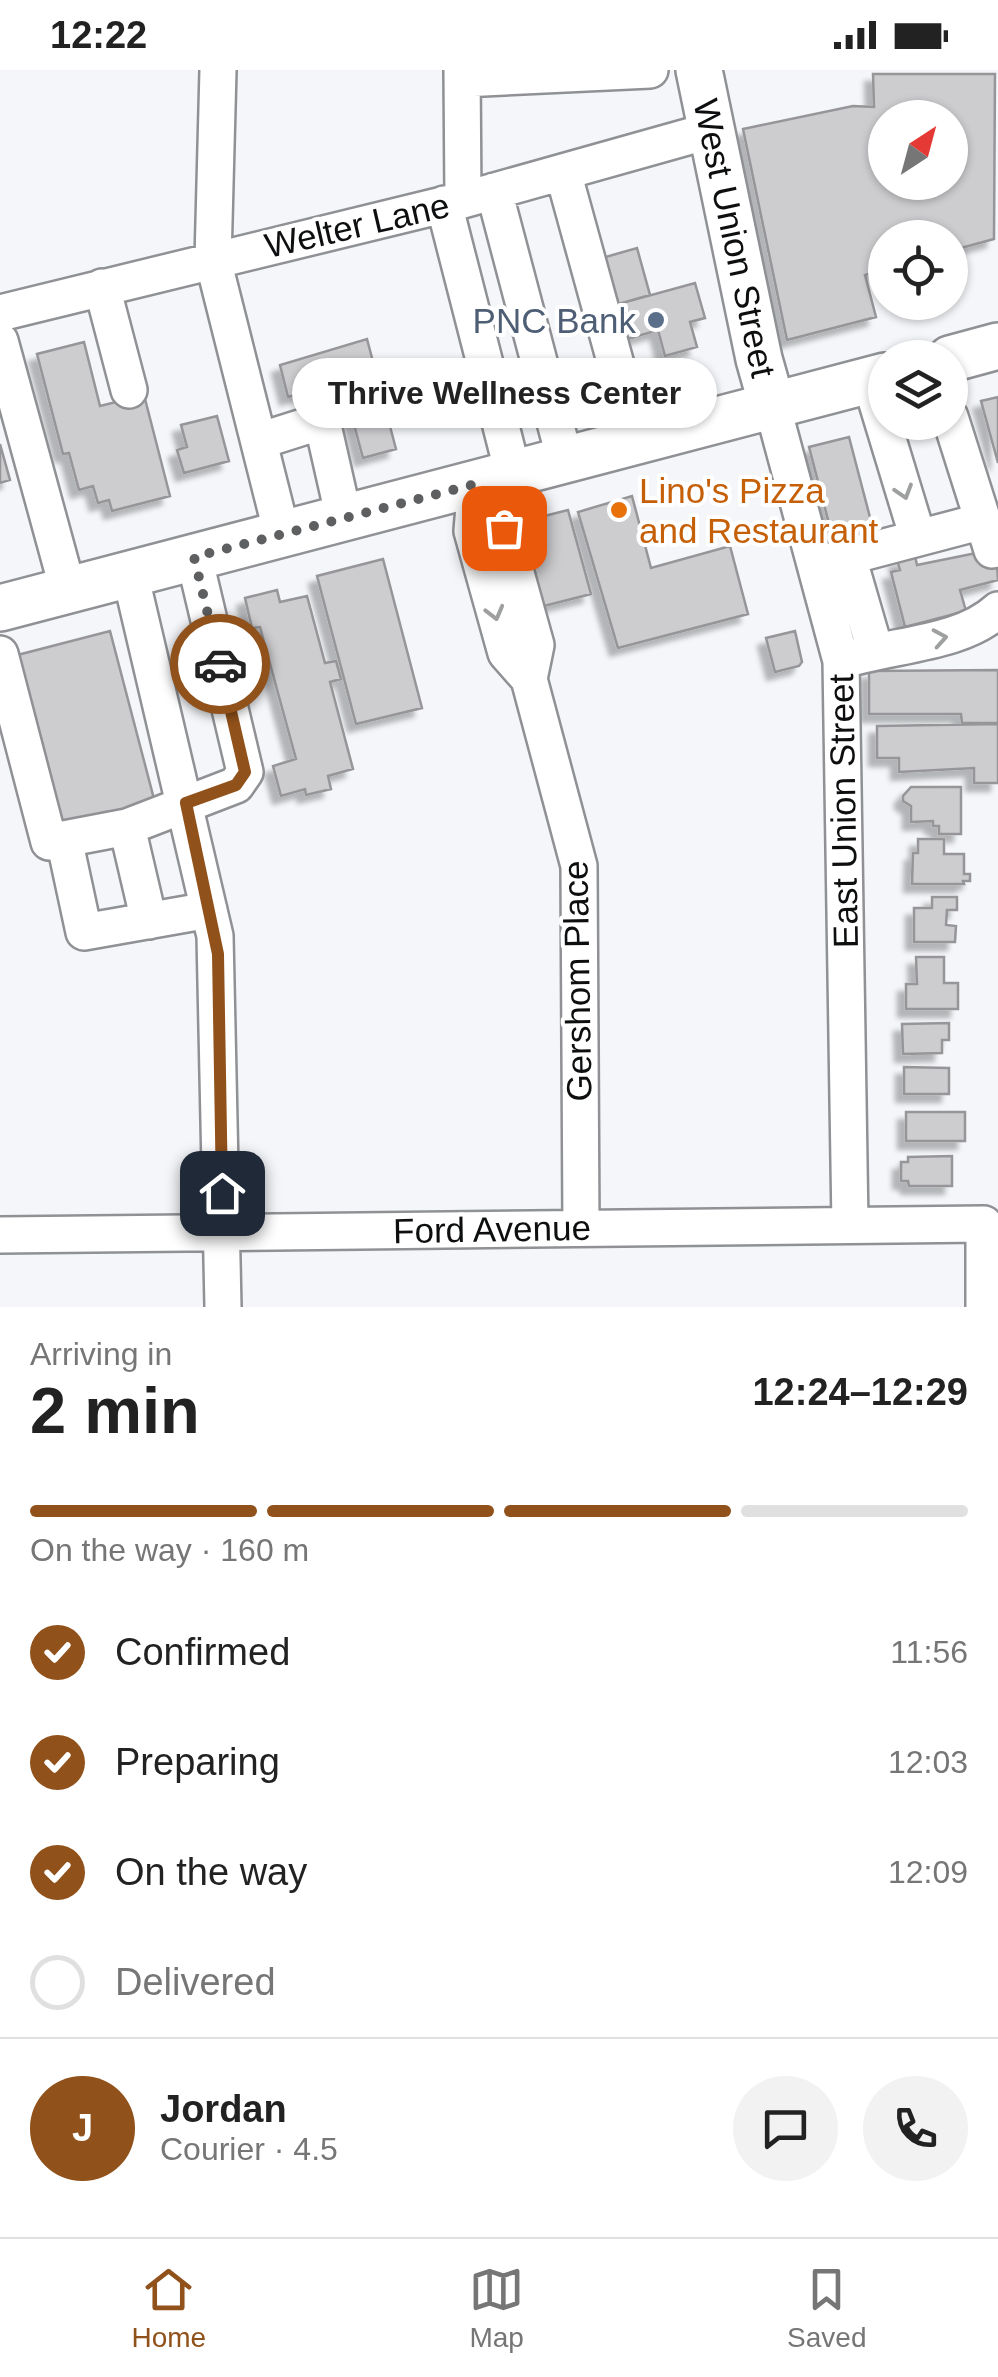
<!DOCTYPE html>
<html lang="en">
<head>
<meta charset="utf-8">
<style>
  :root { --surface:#fff; --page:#f2f2f2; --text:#222; --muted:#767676; --line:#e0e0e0; --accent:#91511a }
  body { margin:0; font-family:Helvetica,sans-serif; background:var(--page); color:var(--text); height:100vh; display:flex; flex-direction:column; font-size:38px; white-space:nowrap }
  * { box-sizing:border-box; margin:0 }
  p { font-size:32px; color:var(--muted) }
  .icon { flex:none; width:55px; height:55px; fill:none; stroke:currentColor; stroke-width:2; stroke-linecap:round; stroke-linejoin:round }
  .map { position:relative; height:1237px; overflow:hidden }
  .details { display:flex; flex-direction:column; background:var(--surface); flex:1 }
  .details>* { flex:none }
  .needle { width:65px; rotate:36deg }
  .buttons { position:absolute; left:868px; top:30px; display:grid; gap:20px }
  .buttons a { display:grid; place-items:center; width:100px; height:100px; border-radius:50%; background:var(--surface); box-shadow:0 2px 8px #0004; font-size:50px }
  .pin { position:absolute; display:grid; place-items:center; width:85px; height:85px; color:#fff; margin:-42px; border-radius:20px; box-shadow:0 5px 15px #0006 }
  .courier { position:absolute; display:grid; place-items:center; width:100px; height:100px; margin:-50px; border:8px solid #91511a; border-radius:50%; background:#fff; color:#222; box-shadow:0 2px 12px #0007 }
  .bubble { position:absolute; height:70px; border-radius:35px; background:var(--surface); box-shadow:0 2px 8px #0004; font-size:32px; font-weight:600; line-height:70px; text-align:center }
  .headline em { font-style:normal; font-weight:600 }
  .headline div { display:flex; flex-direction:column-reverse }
  .headline { display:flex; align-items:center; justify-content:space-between; height:170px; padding:0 30px }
  h1 { font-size:65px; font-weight:600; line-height:75px }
  .bar { display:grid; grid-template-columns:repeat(4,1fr); gap:15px 10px; align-content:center; height:120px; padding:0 30px }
  .bar i { height:12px; border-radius:8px; background:var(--line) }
  .bar .on { background:var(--accent) }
  .bar p { grid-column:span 4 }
  .line { display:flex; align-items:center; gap:25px; padding:0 30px; border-top:2px solid var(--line) }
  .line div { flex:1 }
  .round { display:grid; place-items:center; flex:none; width:105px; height:105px; border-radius:52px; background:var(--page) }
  ol { padding:0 30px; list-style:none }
  li { display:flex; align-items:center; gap:30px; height:110px }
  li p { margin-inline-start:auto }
  li .icon { padding:10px; border-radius:50%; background:var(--accent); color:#fff; stroke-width:4 }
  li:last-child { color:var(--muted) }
  li i { width:55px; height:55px; border:5px solid var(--line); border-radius:50% }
  .status { display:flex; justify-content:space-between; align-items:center; height:70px; padding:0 50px; background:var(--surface); direction:ltr }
  .status svg { height:28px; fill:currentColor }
  .tabs { display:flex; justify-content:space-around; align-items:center; height:140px; border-top:2px solid var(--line); background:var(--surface); font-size:28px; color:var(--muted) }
  .tabs a { display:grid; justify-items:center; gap:5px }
  .tabs .on { color:var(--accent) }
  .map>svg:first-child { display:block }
  .building { fill:#cdcccf; stroke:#969598; stroke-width:2.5; fill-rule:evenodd; filter:url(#shadow) }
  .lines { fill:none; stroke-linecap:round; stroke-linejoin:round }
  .minor-casing { stroke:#8f9194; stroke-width:40 }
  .major-casing { stroke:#8f9194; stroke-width:50 }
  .minor { stroke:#fff; stroke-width:35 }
  .major { stroke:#fff; stroke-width:45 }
  .oneway { stroke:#9e9f9f }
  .done { stroke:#5e5f61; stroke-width:10; stroke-dasharray:0 18 }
  .route { stroke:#91511a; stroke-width:12 }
  .service-dot { fill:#5c6f8a; stroke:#fff; stroke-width:4 }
  .food-dot { fill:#e8710a; stroke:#fff; stroke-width:4 }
  .labels { text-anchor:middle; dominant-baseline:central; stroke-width:8; stroke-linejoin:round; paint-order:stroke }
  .street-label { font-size:35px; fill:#0d0e0f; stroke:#fff }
  .service-label { font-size:35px; fill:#4e5e75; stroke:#fff; text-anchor:end }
  .food-label { font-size:35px; fill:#c56008; stroke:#fff; text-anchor:start }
</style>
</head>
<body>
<div class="status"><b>12:22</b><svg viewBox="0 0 49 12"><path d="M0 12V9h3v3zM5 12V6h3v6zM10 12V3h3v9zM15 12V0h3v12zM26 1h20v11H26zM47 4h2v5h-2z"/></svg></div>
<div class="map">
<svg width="998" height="1237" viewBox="0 0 998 1237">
  <defs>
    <filter id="shadow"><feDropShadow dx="-8" dy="8" stdDeviation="2.5" flood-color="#0004"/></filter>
  </defs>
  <rect width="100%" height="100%" fill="#f4f6f9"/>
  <path class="building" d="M873,4h122l-1,165 -44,12v-13h-65v31l-20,6 11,42 -89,23 -44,-211 110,-23 21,1zM885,48h65v64h-65z
    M637,178l13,47 -35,10 -13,-47z
    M695,213l10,35 -15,4 7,25 -32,9 -7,-26 -37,11 -10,-35z
    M367,269l29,110 -33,9 -18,-67 -17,-5 -40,11 -8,-32z
    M84,272l16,64 44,-11 26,101 -58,15 -3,-11 -11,3 -5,-17 -14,4 -10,-37 -6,1 -26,-100z
    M998,327v66l-17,-62z
    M217,346l12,45 -45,12 -7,-23 10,-3 -6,-22z
    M849,367l23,88 -40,10 -23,-88z
    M0,374l10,36 -10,3z
    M632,426l19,72 79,-22 18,68 -130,34 -40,-136z
    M568,440l23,84 -47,12 -23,-84z
    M996,479l2,31 -38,10 6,21 -61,16 -14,-55 9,-2 -3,-10 18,-4 2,9z
    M383,489l39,149 -66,16 -39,-148z
    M277,520l3,12 27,-6 18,67 11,-2 5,18 -11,3 23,87 -25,7 3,13 -25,6 -1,-6 -24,7 -8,-30 23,-7 -36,-132 -8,1 -7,-30z
    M110,561l44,168 -7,1 1,8 -40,12 -2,-8 -56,14 -44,-168z
    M795,561l7,31 -3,4 -24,6 -9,-34z
    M998,600v53h-36l-1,-9h-92v-43z
    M998,654v59h-24v-15l-75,4v-14h-22v-32z
    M911,717h50v47h-22v-8h-6v-5l-22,1v-16l-8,-5v-5z
    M918,769h26v15h20v20h6v7h-7l1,3h-52l1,-31h5z
    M932,827h25v13h-10l-1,15 10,1 -1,16h-41v-34h18z
    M916,887h28v26h14v26h-52v-25h11z
    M949,953v17h-7v13l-39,1 -1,-30z
    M904,997l45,1v26h-45z
    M906,1042h59v29h-59z
    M952,1086v30h-43l-1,-5h-7v-19h7v-5z"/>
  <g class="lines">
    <g class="minor-casing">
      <path id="minor" d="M218,0l-5,190 69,274
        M462,0l1,130
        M463,9l187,-9
        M563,102l74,269
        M494,121l71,269
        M444,134l69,269
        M102,217l27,103
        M0,243l463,-113 249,-70
        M0,271l68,249
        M870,310l48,158
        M772,335l69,256 9,564
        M950,347l33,104
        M259,371l63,-20 22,97
        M476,413l26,40 34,122 -7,34 50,187 2,362
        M476,413l-4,48 34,122 23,26
        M848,487l27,93
        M816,495l167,-44 9,29
        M130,504l85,362 8,371
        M0,584l49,188 15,-3
        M841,591c50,-17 119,-16 157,-51
        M127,757l109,-42 9,-13 -51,-215
        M149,851l-22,-94 -63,12 20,93 125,-22
        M0,1165l984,-11v83"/>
    </g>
    <g class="major-casing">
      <path id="major" d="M699,0l60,289 13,46
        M950,289l48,-13
        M0,538l885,-232"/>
    </g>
    <use href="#minor" class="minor"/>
    <use href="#major" class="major"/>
  </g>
  <defs><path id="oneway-chevron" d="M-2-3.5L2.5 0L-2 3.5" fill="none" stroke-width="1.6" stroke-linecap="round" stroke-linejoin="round" transform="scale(2.5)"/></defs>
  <g class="oneway">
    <use href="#oneway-chevron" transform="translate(904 422) rotate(73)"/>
    <use href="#oneway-chevron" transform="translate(495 543) rotate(75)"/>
    <use href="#oneway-chevron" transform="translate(940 568) rotate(-10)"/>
  </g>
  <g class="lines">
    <path class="done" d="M220,594l-26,-107 282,-73 28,44"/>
    <path class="route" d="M220,594l25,108 -9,13 -50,18 32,151 4,239"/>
  </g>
  <circle class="service-dot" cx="656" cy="250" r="10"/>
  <circle class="food-dot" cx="619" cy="440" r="10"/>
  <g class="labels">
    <g class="street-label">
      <text transform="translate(357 155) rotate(-13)">Welter Lane</text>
      <text transform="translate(735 168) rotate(78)">West Union Street</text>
      <text transform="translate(843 741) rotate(-91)">East Union Street</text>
      <text transform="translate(577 911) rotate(-91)">Gershom Place</text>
      <text transform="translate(492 1159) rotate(-1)">Ford Avenue</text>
    </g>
    <g class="service-label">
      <text x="636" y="250">PNC Bank</text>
    </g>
    <g class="food-label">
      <text x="639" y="420">Lino's Pizza<tspan x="639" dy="40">and Restaurant</tspan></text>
    </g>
  </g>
</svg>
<div class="buttons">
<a><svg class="needle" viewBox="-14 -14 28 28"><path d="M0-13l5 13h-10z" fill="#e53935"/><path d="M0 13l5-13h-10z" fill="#767676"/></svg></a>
<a><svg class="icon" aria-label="locate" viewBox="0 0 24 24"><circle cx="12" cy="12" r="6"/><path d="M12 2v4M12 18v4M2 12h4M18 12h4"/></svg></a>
<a><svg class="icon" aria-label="layers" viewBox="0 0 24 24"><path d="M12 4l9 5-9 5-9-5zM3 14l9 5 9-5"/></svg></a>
</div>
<div class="pin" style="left:504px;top:458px;background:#ea580c"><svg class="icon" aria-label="bag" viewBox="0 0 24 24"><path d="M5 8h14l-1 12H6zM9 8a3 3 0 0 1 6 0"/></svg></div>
<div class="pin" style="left:222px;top:1123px;background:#1f2937"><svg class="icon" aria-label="home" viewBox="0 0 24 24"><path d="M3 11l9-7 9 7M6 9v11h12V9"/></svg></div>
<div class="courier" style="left:220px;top:594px"><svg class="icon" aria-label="car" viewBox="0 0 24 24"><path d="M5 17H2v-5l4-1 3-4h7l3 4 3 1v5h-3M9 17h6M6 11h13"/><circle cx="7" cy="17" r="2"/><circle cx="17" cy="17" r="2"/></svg></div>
<div class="bubble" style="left:292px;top:288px;width:425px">Thrive Wellness Center</div>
</div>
<section class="details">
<div class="headline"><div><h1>2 min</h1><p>Arriving in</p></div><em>12:24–12:29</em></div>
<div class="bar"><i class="on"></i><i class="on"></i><i class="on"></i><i></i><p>On the way · 160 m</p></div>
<ol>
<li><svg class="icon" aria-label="check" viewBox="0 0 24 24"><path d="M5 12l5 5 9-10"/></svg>Confirmed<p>11:56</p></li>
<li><svg class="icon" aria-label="check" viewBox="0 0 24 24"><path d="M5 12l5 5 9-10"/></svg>Preparing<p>12:03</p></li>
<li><svg class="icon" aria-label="check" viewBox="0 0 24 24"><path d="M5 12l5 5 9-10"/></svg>On the way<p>12:09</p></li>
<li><i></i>Delivered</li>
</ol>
<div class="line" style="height:180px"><b class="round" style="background:var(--accent);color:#fff">J</b><div><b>Jordan</b><p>Courier · 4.5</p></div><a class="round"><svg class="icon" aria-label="chat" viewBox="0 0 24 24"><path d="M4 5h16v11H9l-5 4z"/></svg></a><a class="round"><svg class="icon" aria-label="phone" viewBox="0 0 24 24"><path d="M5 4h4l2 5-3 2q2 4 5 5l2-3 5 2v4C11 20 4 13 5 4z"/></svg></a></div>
</section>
<nav class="tabs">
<a class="on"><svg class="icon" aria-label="home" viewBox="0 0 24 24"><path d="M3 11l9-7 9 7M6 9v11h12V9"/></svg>Home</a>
<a><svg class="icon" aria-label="map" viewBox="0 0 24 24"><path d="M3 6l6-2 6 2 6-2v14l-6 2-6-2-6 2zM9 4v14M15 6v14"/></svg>Map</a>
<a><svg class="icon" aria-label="saved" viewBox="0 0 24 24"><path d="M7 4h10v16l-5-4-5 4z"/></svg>Saved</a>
</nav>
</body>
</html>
